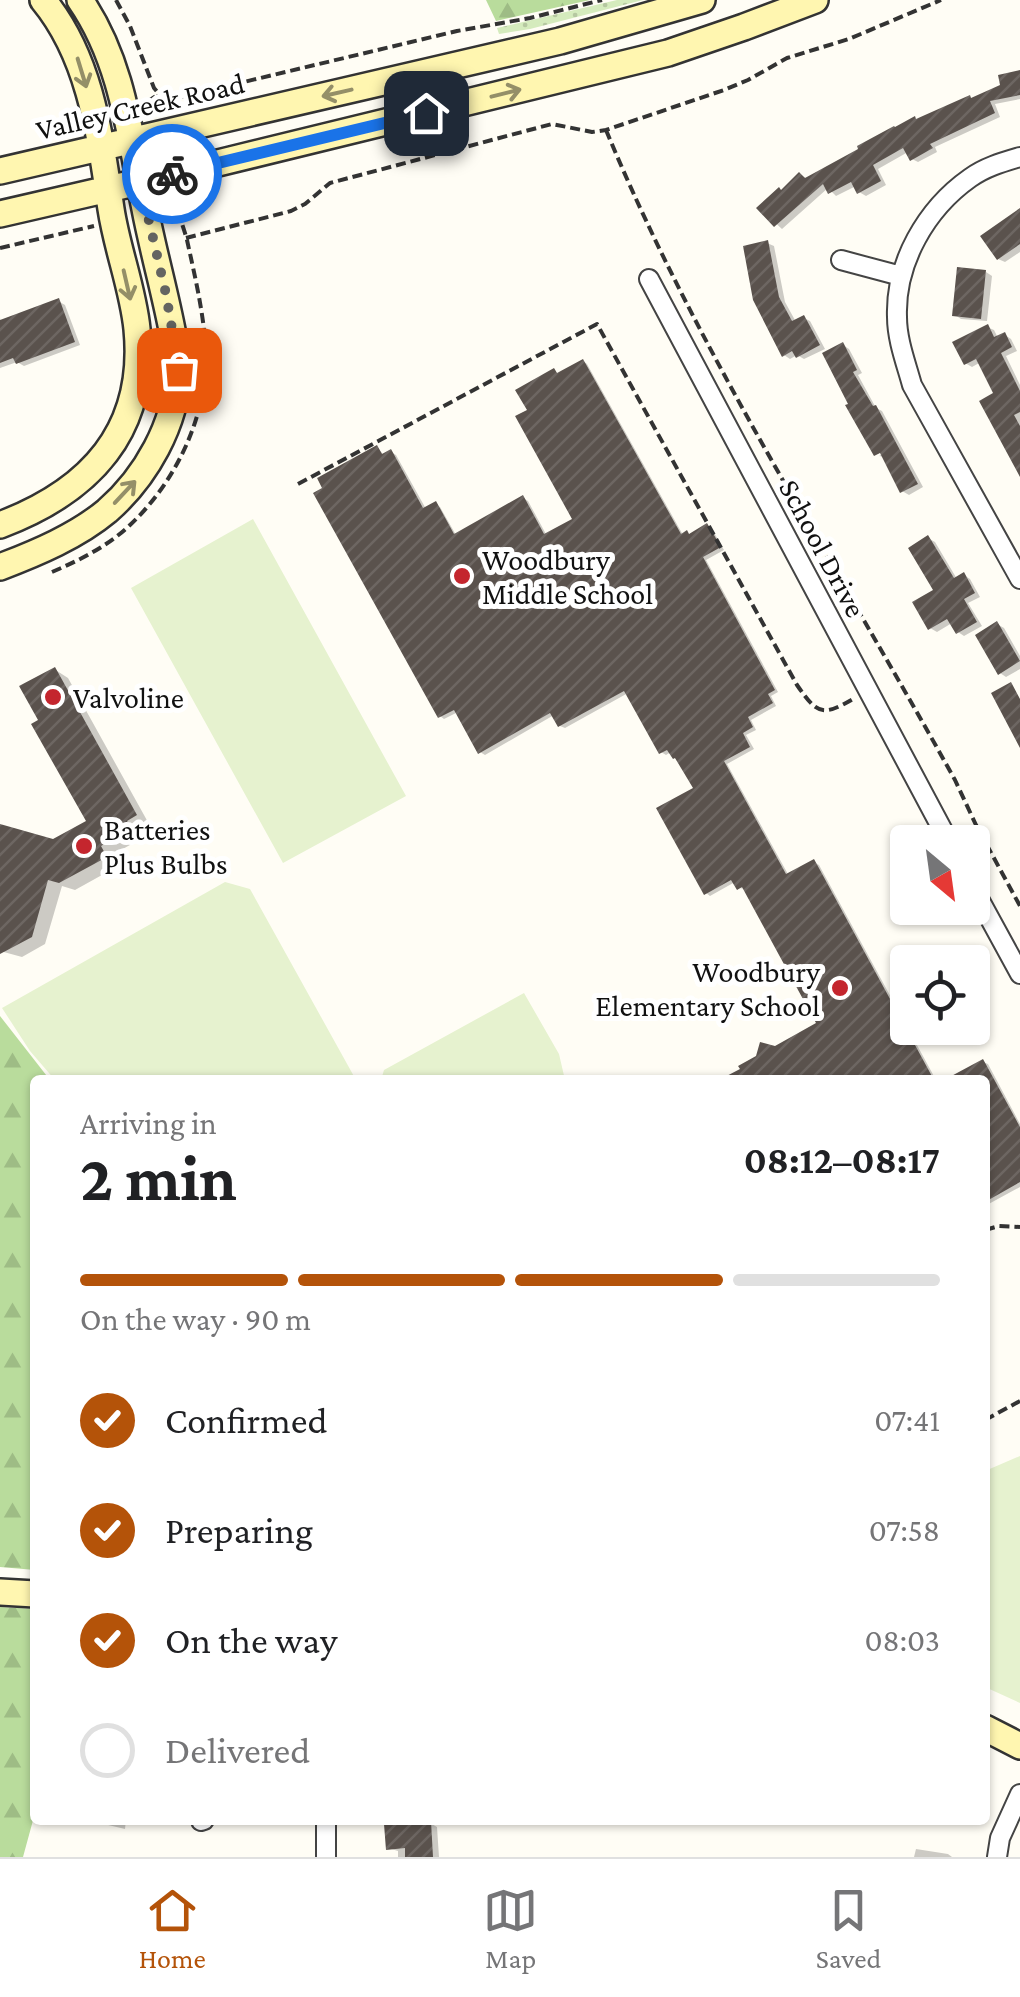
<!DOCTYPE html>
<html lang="en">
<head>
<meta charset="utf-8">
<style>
  :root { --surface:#fff; --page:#f6f6f6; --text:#202124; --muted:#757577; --line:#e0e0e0; --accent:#b45309 }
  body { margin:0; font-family:"Crimson Pro",serif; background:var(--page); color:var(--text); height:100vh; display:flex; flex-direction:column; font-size:38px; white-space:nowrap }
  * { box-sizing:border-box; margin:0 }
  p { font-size:32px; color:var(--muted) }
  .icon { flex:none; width:55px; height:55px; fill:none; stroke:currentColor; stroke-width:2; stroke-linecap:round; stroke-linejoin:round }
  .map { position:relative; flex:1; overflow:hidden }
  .drawer { position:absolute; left:30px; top:1075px; width:960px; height:750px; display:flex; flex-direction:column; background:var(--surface); border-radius:10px; box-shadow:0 2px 8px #0004 }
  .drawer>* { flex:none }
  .needle { width:65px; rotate:151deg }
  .controls { position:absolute; left:890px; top:825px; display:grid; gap:20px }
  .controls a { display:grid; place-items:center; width:100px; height:100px; border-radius:10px; background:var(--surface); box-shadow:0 2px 8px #0004; font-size:50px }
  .pin { position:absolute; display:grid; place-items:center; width:85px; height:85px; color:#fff; margin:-42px; border-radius:20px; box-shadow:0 5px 15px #0006 }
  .courier { position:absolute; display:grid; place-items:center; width:100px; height:100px; margin:-50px; border:8px solid #1a73e8; border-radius:50%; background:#fff; color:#222; box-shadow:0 2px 12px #0007 }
  .overview em { font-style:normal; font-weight:700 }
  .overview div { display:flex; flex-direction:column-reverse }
  .overview { display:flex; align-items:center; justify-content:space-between; height:170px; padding:0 50px }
  h1 { font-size:65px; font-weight:700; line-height:75px }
  .bar { display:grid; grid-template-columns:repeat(4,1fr); gap:15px 10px; align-content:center; height:120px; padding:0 50px }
  .bar i { height:12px; border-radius:8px; background:var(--line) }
  .bar .active { background:var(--accent) }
  .bar p { grid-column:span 4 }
  ol { padding:0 50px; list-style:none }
  li { display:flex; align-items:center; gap:30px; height:110px }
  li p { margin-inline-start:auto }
  li .icon { padding:10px; border-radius:50%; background:var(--accent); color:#fff; stroke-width:4 }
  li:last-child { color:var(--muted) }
  li i { width:55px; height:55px; border:5px solid var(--line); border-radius:50% }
  .menu { display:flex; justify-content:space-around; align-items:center; height:140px; border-top:2px solid var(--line); background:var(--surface); font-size:28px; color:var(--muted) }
  .menu a { display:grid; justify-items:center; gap:5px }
  .menu .active { color:var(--accent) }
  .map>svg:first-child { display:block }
  .grass { fill:url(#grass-dots) }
  .forest { fill:url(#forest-firs) }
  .pitch { fill:#e6f2cf }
  .shadow { fill:#0003 }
  .building { fill:url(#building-hatch) }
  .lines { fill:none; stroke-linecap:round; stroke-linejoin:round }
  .street-casing { stroke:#444; stroke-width:22 }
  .secondary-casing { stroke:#333; stroke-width:30 }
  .path { stroke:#333; stroke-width:4; stroke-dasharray:10 5; stroke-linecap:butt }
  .street { stroke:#fff; stroke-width:18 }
  .secondary { stroke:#fff6b0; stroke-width:25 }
  .oneway { stroke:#948f68 }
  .done { stroke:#646461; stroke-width:10; stroke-dasharray:0 18 }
  .route { stroke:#1a73e8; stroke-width:12 }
  .poi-dot { fill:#c4262e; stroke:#fff; stroke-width:4 }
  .labels { text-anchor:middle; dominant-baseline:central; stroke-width:10; stroke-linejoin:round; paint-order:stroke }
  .street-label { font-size:30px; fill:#111; stroke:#fff }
  .poi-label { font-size:30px; fill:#111; stroke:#fff; text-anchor:start }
</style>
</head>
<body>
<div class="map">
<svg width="1020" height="1857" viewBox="0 0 1020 1857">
  <defs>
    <pattern id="grass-dots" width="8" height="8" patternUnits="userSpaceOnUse" patternTransform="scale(2.5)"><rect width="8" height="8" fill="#d5ebbd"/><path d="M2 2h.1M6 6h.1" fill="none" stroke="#b6c8a1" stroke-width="1.8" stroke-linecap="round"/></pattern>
    <pattern id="forest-firs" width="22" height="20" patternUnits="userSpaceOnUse" patternTransform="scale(2.5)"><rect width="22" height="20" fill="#b9dc9c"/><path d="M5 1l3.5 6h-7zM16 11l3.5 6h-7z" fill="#9ebc85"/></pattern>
    <pattern id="building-hatch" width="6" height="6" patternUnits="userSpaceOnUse" patternTransform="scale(2.5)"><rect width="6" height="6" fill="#5a524d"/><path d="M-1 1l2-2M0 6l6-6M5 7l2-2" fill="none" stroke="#6d6662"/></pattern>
  </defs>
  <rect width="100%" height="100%" fill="#fffdf5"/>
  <path class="grass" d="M617,0h26l-113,29 -31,5 -2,-6z"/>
  <path class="forest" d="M486,0h104l-94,21z
    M0,1016l50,64h-15v490l-35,-3z
    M0,1607l35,2v204l-12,44h-23z"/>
  <path class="pitch" d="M253,519l153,277 -123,67 -152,-275z
    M225,882l25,7 106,191h-301l-25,-29 -28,-43z
    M524,993l35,61 6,26h-184l3,-10z
    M1020,1456v247l-35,-16v-216z"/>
  <path class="shadow" d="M1020,73v26l-25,5 5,13 -65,30 2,5 -19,10 -6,-3 -4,-7 -30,17 8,16 -20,11 -7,-4 -3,-6 -20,10 -8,-8 -46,41 -22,-20 22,-17 18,-17 8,4 110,-58 85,-34z
    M1020,211v41l-15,10 -7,-3z
    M767,243l7,3 11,56 11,20 8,-4 6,3 15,28 -21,10 -7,-4 -7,4 -6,-4z
    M986,272l6,4 -5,45 -26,-2 -6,-4z
    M58,301l7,4 15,40 -56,21 -7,-4 -17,6v-50l1,4z
    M987,327l7,3 4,8 7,-3 6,4 6,12 -11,5 14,29v87l-23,-78 -16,-32 -9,5 -7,-4z
    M843,345l6,4 13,24 -4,2 18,33 6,3 41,76 -14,8 -7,-4 -17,-34 -6,-1 13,-7 -16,3z
    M583,361l4,3 96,171h8l16,-9 5,3 12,21 -18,10 72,132 -7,4 5,10 -25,14 5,10 -10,5 8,14 -27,15 62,112 25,-14 5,3 117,215h-212l95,-56 -73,-135 -7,-1 -4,-6 -25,14 -4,-3 -10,-104 -25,-37 -5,3 -5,-3 -33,-59 -63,35 -5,-2 -6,-11 -69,40 -5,-3 -22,-40 -14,7 -4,-3 -63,-268 8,8 6,-4 5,3 30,54 10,-5 4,3 16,28 67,-37 5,3 19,35 28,-16 -45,-109 24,-40 5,3z
    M928,538l7,4 22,37 7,-4 6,4 10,18 -12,6 14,23 -18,10 -6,-4 -6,-9 -15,9 -7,-4 6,-37z
    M997,624l7,4 16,28v13l-14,8 -6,-4z
    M54,669l14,9 81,146 -10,5 5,8 -30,17 6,11 -45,25 -13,-4 -17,58 -23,13 -22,-6v-124l53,15 37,-20 -48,-101z
    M983,1062l5,2 32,60v63l-35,19v-126h-36z
    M87,1820h39l-1,9z
    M430,1823l7,4 2,30h-41v-6l-10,-3z
    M916,1849l32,5 4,3h-38z"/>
  <path class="building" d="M1020,70v25l-30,6 5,12 -65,31 3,4 -23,13 -7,-13 -30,17 8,16 -24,13 -6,-12 -23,12 -5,-10 -49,43 -18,-19 23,-21 2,3 18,-18 6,6 53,-29 -1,-3 37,-20 1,1 20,-11 1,3 54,-24 1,3 29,-13 -2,-10z
    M1020,208v36l-23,16 -17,-24z
    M768,240l11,57 13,24 12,-6 16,30 -24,13 -4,-7 -10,6 -29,-57 -10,-54z
    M957,267l29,3 -5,49 -29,-3z
    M59,298l16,44 -59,22 -3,-6 -13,5v-43z
    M988,324l6,13 11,-5 7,15 -11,6 19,38v21l-6,3 6,11v51l-41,-76 14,-8 -17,-34 -12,6 -12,-23z
    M843,342l14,28 -4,2 20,34 3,-1 42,79 -18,9 -20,-40 -6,3 -29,-51 3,-1 -26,-51z
    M583,359l98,175 6,-4 2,4 18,-11 14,24 -18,10 72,133 -7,4 5,9 -25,14 5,10 -10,6 7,14 -26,14 62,113 28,-15 120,221h-215l21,-11 -2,-3 18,-10 4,-14 15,4 41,-23 -74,-136 -5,3 -6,-10 -27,15 -48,-87 37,-20 -18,-30 -2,1 -6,-9 -8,4 -35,-63 -66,36 -8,-14 -72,41 -24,-44 -16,8 -125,-225 9,-5 -5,-10 60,-33 5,9 9,-5 32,59 13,-7 18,33 69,-39 21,39 28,-15 -57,-103 12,-6 -12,-20 39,-22 3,5z
    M928,535l26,43 10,-6 11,21 -11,6 13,23 -21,12 -9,-15 -19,11 -16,-28 21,-12 -25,-42z
    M997,621l23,40 -22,14 -23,-40z
    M55,667l82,148 -10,6 4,7 -30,18 6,11 -48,26 -11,-3 -16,57 -32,17v-130l53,15 33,-18 -55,-97 7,-4 -19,-34z
    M1011,682l9,17v49l-29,-55z
    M983,1059l37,68v55l-35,20v-122h-41z
    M431,1821l2,36h-28v-9l-19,2 -2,-26z"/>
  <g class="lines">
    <g class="street-casing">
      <path id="street" d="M1020,157c-17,5 -35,10 -50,21 -44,31 -75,85 -73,139 0,23 9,46 15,68l108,194
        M841,260l60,16
        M649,279l300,563
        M972,886l48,88
        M201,1821l3,-1
        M326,1857v-37
        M997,1857l3,-19 20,-44"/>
    </g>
    <g class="secondary-casing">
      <path id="secondary" d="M0,171l560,-130 142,-41
        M0,214l169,-39 499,-122 76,-26 71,-27
        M0,525c90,-34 147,-94 137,-196 -4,-40 -20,-80 -26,-120 -11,-72 -20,-151 -68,-209
        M0,567c37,-14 77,-31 107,-56 39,-34 69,-87 71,-139 1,-12 -3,-25 -5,-37 -8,-43 -20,-84 -28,-126 -15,-72 -22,-147 -65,-209
        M0,1592l35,2
        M985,1728l35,18"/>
    </g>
    <path class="path" d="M116,0l14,26 24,62 5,6 -4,9 2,10
      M147,102l12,-8 6,4 16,-1 276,-66 73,-13 72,-18
      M606,130c94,227 230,435 349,650l21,45 44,81
      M186,238l105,-27 14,-7 25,-21 222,-59 40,8 14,-2 118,-40 24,-10 39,-22 62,-19 92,-39
      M0,248l94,-22
      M298,484l299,-160 200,361c20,29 25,32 56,14
      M52,572c28,-12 56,-26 78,-47 49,-46 82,-119 75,-186 -3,-33 -11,-67 -18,-99 -4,-15 -10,-29 -13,-44
      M985,1230l14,-4 21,1
      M985,1420l35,-19"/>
    <use href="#street" class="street"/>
    <use href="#secondary" class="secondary"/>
  </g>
  <defs><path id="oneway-shaft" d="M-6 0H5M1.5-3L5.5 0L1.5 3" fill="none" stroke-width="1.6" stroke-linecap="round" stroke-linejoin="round" transform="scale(2.5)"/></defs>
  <g class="oneway">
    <use href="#oneway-shaft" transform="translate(82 73) rotate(73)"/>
    <use href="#oneway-shaft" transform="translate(337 93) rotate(167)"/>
    <use href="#oneway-shaft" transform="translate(506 93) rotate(-14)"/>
    <use href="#oneway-shaft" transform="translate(127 285) rotate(77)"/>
    <use href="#oneway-shaft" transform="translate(125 492) rotate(-47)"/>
  </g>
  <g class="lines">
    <path class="done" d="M172,174l-32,8 26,112 13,76"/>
    <path class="route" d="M172,174l254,-61"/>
  </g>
  <g class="poi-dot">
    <circle cx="462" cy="576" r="10"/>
    <circle cx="53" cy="697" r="10"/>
    <circle cx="84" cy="846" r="10"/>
    <circle cx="840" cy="988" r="10"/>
  </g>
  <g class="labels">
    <g class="street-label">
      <text transform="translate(140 106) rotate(-13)">Valley Creek Road</text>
      <text transform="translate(823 548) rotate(62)">School Drive</text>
    </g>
    <g class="poi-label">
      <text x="482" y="559">Woodbury<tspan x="482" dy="34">Middle School</tspan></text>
      <text x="73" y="697">Valvoline</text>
      <text x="104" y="829">Batteries<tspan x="104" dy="34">Plus Bulbs</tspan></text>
      <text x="820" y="971" text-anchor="end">Woodbury<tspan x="820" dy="34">Elementary School</tspan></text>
    </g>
  </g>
</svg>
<div class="controls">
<a><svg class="needle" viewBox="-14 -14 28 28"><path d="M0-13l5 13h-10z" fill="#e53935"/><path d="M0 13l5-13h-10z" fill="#757577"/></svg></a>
<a><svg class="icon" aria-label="locate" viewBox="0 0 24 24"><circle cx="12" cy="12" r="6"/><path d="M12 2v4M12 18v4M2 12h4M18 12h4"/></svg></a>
</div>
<div class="pin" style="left:179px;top:370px;background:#ea580c"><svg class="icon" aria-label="bag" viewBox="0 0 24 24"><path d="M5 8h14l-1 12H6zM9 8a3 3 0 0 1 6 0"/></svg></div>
<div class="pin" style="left:426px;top:113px;background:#1f2937"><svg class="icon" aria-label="home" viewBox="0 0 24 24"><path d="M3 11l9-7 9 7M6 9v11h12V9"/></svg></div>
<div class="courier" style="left:172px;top:174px"><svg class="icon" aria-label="bike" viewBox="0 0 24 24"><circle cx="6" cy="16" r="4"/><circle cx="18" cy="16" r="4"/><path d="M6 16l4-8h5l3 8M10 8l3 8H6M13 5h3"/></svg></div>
<section class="drawer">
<div class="overview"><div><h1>2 min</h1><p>Arriving in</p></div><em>08:12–08:17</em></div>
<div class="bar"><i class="active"></i><i class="active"></i><i class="active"></i><i></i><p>On the way · 90 m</p></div>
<ol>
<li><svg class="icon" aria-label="check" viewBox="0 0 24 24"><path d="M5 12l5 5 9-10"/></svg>Confirmed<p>07:41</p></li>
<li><svg class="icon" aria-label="check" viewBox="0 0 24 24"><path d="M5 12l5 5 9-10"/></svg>Preparing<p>07:58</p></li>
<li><svg class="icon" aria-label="check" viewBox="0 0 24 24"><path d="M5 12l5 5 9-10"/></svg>On the way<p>08:03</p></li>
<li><i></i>Delivered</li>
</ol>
</section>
</div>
<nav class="menu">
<a class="active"><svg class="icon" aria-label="home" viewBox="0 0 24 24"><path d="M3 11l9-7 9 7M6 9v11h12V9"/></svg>Home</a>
<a><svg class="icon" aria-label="map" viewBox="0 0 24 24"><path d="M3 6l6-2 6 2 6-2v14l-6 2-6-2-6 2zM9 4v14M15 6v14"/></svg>Map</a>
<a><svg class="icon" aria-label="saved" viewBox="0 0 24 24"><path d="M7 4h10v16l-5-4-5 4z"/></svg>Saved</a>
</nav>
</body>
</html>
